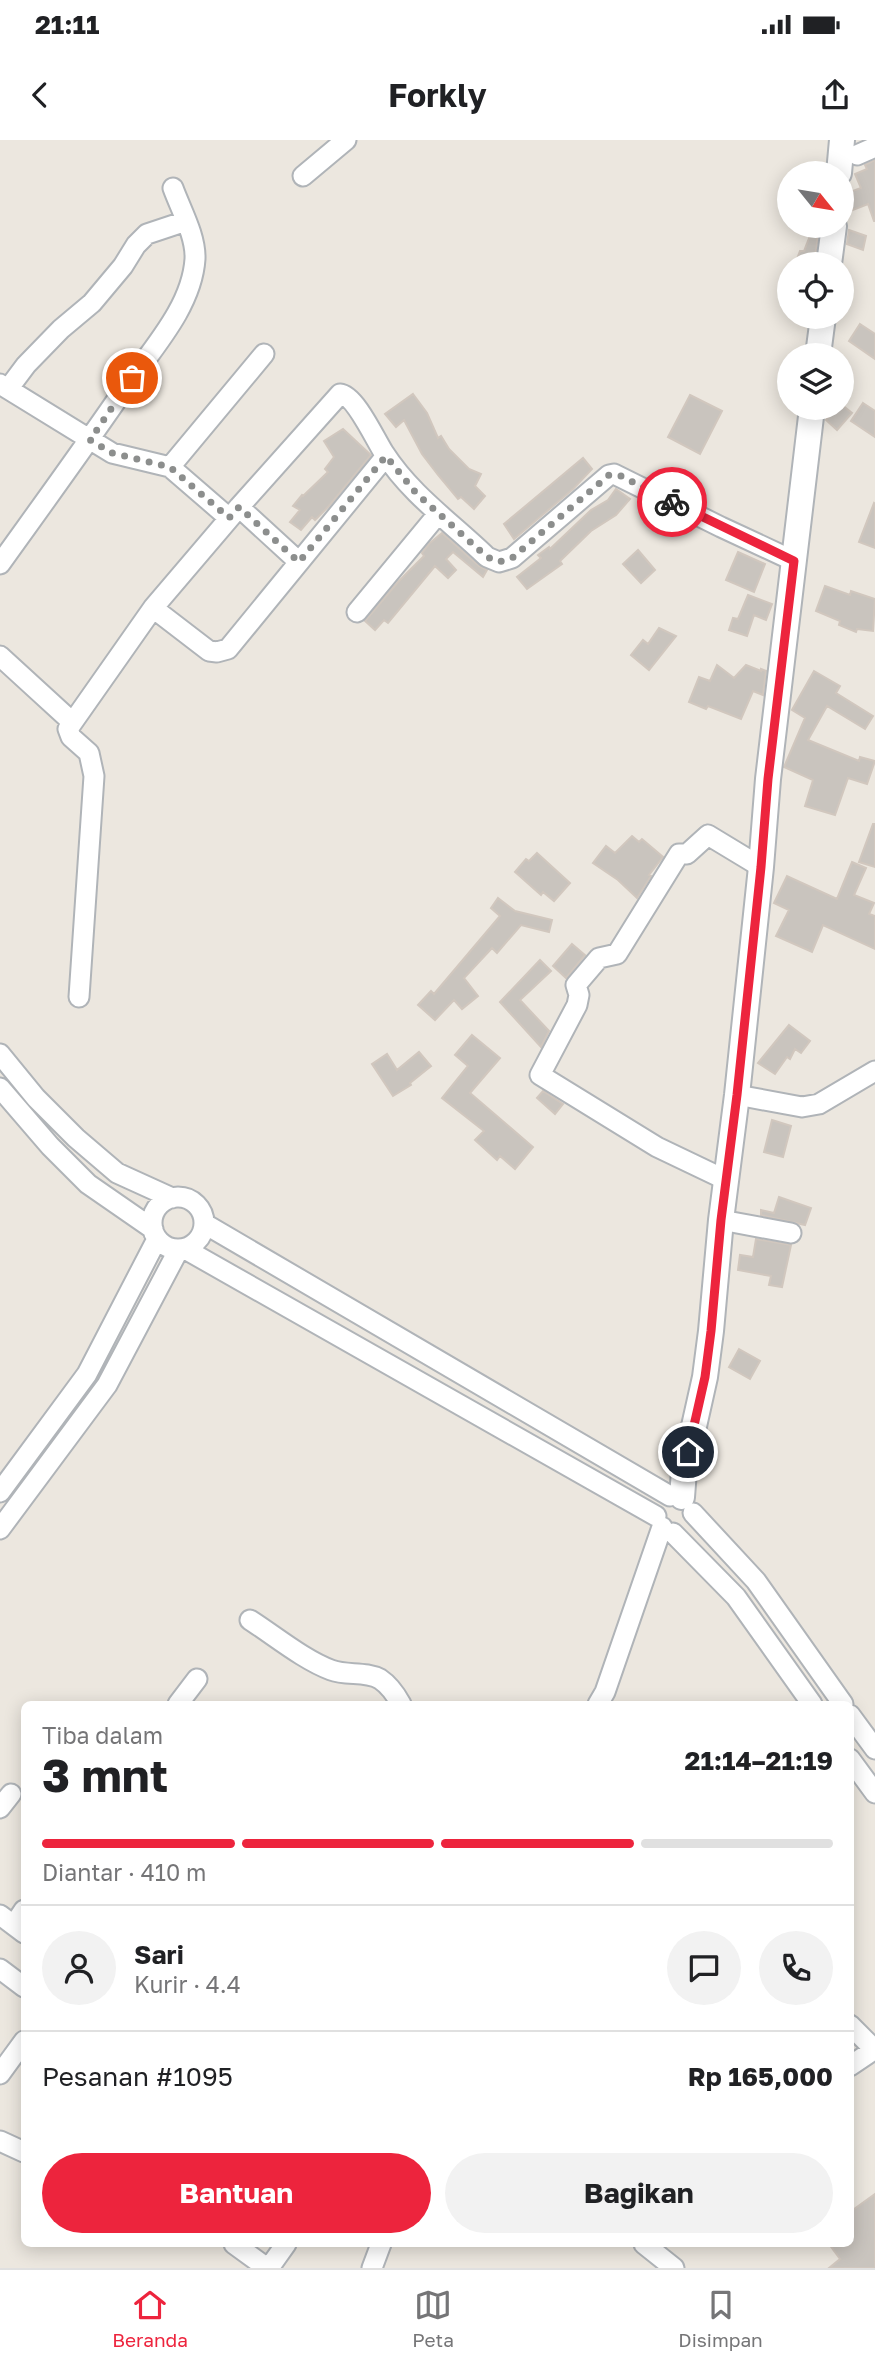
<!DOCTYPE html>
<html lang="id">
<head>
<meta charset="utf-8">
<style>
  :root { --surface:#fff; --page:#f2f2f2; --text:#202124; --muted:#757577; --line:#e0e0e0; --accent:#ed243d }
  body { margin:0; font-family:"Golos Text",sans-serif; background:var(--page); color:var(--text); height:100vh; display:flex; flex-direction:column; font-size:26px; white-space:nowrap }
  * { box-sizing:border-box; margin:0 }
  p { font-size:23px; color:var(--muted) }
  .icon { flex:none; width:38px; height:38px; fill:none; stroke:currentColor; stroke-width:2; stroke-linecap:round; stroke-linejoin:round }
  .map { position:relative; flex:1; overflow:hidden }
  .panel { position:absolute; left:21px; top:1561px; width:833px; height:546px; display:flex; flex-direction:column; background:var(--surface); border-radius:10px; box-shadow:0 4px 18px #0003 }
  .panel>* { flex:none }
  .needle { width:46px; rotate:120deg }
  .fabs { position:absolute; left:777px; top:21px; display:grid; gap:14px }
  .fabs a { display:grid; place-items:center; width:77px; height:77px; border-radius:50%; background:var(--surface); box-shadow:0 4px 18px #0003; font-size:35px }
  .pin { position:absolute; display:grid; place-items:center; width:60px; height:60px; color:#fff; margin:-30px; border:4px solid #fff; border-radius:50%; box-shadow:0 2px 7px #0007 }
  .courier { position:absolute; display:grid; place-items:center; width:70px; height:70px; margin:-35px; border:5px solid #ed243d; border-radius:50%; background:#fff; color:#222; box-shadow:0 2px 9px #0007 }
  .headline em { font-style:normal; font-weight:700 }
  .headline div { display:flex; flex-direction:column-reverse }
  .headline { display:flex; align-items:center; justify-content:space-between; height:119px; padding:0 21px }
  h1 { font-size:46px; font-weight:700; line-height:52px }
  .bar { display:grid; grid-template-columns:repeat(4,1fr); gap:10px 7px; align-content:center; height:84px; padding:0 21px }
  .bar i { height:9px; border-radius:5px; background:var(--line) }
  .bar .on { background:var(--accent) }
  .bar p { grid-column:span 4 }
  .line { display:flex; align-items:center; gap:18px; padding:0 21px; border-top:2px solid var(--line) }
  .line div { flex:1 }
  .round { display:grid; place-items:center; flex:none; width:74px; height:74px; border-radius:37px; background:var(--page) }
  .button { display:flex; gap:14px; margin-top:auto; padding:14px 21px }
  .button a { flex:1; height:80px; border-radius:42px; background:var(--accent); color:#fff; font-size:28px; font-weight:700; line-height:80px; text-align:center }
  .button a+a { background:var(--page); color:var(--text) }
  .status { display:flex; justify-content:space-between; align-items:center; height:49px; padding:0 35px; background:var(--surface); direction:ltr }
  .status svg { height:19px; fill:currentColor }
  header { display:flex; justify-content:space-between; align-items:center; height:91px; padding:0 21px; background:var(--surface); font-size:32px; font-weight:700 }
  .menu { display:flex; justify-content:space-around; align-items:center; height:98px; border-top:2px solid var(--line); background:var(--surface); font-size:19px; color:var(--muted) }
  .menu a { display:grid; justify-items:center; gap:4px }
  .menu .on { color:var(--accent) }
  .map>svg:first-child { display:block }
  .building { fill:#c9c4be; stroke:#d1c7be; stroke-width:2 }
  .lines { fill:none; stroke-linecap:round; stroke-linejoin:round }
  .minor-casing { stroke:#b0b4b8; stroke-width:23 }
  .tertiary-casing { stroke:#b0b4b8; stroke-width:28 }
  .minor { stroke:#fff; stroke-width:19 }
  .tertiary { stroke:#fff; stroke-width:24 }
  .done { stroke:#8c8e8d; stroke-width:7; stroke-dasharray:0 12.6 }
  .route { stroke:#ed243d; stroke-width:9 }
</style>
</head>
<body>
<div class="status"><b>21:11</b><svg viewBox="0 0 49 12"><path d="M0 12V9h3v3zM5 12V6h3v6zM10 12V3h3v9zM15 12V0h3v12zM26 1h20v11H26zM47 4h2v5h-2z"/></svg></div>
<header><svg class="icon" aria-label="back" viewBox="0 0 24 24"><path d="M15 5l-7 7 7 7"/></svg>Forkly<svg class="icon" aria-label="share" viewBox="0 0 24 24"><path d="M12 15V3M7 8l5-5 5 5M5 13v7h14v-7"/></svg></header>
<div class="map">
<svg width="875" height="2128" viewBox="0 0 875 2128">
  <rect width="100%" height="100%" fill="#ece7df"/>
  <path class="building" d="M875,20v61h-1l-6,-17 -15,6 -6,-17 14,-5 -6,-14 12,-5 -2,-4z
    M849,90l17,6 -3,14 -16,-6z
    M811,93l7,3 -4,28h-19l5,-13h4z
    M860,184l15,10v25l-26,-18z
    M413,254l14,19 11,25 3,-2 8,13 20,20 12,5 -6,12 10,10 -11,13 -13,-12 -3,2 -20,-24 -16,-21 -18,-34 -8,7 -11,-13z
    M690,255l32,16 -22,43 -32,-17z
    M863,263l12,8v26l-24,-16z
    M842,265l10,8 -15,17 -11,-10 10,-12h6z
    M343,289l28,26 -42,51 -14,14 -3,-3 -11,13 -11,-8 10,-12 -7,-4 9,-11 1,1 25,-24 -3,-3 9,-12 -10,-16z
    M583,318l9,11 -19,20 -59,50 -10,-15z
    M616,349l14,10 -14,16 -25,16 -31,30 2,3 -35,25 -10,-12 24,-19 -3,-3 11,-8 1,2 41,-39 17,-10z
    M874,363l1,1v44l-16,-6z
    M442,393l37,33 8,4 -4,7 -30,-25 -7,7 10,11 -8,8 -13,-12 -47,57 -4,-3 -9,10 -10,-9 33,-39 26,-26 -2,-3 8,-10z
    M638,410l17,20 -14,13 -18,-19z
    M738,412l27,12 -11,28 -28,-12z
    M825,446l25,9 1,-4 24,8 -2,32 -16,-2 -1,3 -17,-7 1,-4 -24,-10z
    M748,455l24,9 -6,16 -12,-5 -7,21 -18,-6 4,-12 5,1z
    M659,488l17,8 -27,34 -18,-15 12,-15 5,4z
    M717,525l17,13 12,-13 15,6v-2l5,2 -3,24 -10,-4 -12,28 -33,-13 -2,3 -17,-7 10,-25 11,4z
    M814,531l26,15 -4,7 37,23 -8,13 -38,-23 -19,34 51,21 1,-4 15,4 -8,23 -19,-6 -13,37 -30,-9 8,-26 -29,-13 21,-49 -13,-8z
    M873,684h2v43l-16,-5z
    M632,696l7,6 3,-3 21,18 -14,18 2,1 -14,22 -19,-18 -25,-17 13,-17 9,7z
    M537,713l33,30 -16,18 -11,-9 -2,3 -26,-23 11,-13 3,2z
    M852,722l14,6 -12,27 20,8 -5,11 6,2v33l-52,-24 -11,27 -36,-16 13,-26 -15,-7 13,-27 50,23z
    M498,758l17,13 37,9 -3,12 -28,-7 -24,28 -5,-5 -28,30 14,18 -16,13 -8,-9 -19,20 -17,-15 13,-14 3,3 66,-78 -9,-8z
    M572,804l13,11 -19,23 -13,-12z
    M540,820l11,11 -31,29 29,31 -8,16 -41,-45z
    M789,885l21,16 -9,12 -6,-4 -5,10 -3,-2 -12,17 -17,-11z
    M472,895l28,23 -30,35 63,54 -18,22 -15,-13 -3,4 -22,-20 9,-9 -42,-33 26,-32 -13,-11z
    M419,912l12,14 -21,17 1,2 -18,11 -21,-32 15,-10 10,16z
    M543,951l20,13 -8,10 -18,-16z
    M772,980l19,6 -8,31 -19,-5z
    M779,1057l32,11 -6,17 -44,-10v-5l13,3z
    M756,1099l35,6 -9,42 -13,-2 2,-9 -33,-6 2,-15 13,2z
    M739,1209l21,12 -10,18 -21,-12z
    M875,2054v74h-46l11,-9 -11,-15h21v-32z"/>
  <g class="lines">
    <g class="minor-casing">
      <path id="minor" d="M857,15l18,-8
        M303,36l43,-36
        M0,244l112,69 58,14
        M8,249l18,-24 35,-36 31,-26 31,-37 13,-21 11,-11 39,-13
        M239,367l60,55
        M229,378l-59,-51 94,-113
        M0,424c43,-60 86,-119 127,-179 26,-37 65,-79 68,-126 1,-23 -14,-49 -22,-71
        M153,468l56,43 8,1 11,-3 158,-193
        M357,472l81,-98
        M0,516l71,65
        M79,857l15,-221 -5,-23 -18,-16 -3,-8 85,-121 86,-101 101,-113c15,1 35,45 44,59 27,42 68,70 103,104l12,5 13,-4 97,-83 5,-1 107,53 73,34
        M0,914l36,44 40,40 41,35 55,25
        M0,948l50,58 38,38 65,45
        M737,955l65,12 17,-3 56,-33
        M726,1040l-69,-33 -117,-72 37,-70 2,-10 -3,-10 23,-27 18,-4 62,-100h8l21,-19 53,32
        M152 1083a26 26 0 1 1 52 0a26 26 0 1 1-52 0Z
        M721,1080l70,13
        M205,1084l465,272
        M185,1109l471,267
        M0,1352l87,-118 70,-135
        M693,1373l63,68 87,123
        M0,1389l107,-144 72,-136
        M673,1393l63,64 76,107
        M250,1480c25,16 54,40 81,50 16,6 34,1 49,9 9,6 16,16 21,25
        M178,1564l19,-25
        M598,1564l7,-12 57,-165
        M850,1575l25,34
        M850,1619l25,34
        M0,1668l11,-14
        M0,1775l24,18
        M14,1785l10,-15
        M0,1829l24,18
        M850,1885l24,24
        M850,1926l25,-17
        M0,1934l24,-33
        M0,2001l24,11
        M234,2104l33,24
        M644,2104l30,24
        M269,2128l17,-24
        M372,2128l9,-24"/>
    </g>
    <g class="tertiary-casing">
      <path id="tertiary" d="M839,33l3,-33
        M829,124l5,-38
        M818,215l5,-38
        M682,1357l2,-26 21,-94 6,-46 10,-111 16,-125 24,-228 7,-88 44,-371"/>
    </g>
    <use href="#minor" class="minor"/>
    <use href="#tertiary" class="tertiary"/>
  </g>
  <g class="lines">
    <path class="done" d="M132,238l-42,62 22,13 58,14 59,51 10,-11 60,55 87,-106 30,37 71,64 12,5 13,-4 97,-83h10l53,27"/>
    <path class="route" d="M672,362l122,59 -26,218 -7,88 -24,228 -16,125 -10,111 -6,46 -17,75"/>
  </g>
</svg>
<div class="fabs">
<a><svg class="needle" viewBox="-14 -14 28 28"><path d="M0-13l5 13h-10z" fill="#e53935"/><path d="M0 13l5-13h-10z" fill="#757577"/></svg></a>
<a><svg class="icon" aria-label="locate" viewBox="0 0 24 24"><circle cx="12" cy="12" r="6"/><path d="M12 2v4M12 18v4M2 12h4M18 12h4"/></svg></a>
<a><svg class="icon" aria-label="layers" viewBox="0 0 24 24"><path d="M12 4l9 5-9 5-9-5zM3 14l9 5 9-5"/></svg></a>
</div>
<div class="pin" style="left:132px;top:238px;background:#ea580c"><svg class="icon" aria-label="bag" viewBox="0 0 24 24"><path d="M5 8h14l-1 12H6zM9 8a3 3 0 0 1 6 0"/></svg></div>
<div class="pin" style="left:688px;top:1312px;background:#1f2937"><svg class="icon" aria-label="home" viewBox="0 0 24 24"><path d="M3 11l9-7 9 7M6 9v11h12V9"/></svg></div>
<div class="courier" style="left:672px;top:362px"><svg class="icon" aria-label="bike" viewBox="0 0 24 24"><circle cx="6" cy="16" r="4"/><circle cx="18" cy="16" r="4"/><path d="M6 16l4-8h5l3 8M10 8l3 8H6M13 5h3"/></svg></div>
<section class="panel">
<div class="headline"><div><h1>3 mnt</h1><p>Tiba dalam</p></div><em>21:14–21:19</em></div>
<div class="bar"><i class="on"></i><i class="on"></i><i class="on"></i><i></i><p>Diantar · 410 m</p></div>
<div class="line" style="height:126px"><a class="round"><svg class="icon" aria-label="person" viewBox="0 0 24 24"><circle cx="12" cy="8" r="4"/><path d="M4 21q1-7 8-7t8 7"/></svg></a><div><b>Sari</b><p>Kurir · 4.4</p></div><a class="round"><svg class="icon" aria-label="chat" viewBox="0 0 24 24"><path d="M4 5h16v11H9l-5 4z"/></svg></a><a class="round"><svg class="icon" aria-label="phone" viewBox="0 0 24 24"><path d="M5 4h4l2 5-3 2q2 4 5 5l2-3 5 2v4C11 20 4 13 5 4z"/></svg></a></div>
<div class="line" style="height:91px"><div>Pesanan #1095</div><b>Rp 165,000</b></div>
<div class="button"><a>Bantuan</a><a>Bagikan</a></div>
</section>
</div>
<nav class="menu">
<a class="on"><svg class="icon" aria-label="home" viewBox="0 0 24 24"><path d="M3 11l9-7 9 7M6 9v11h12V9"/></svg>Beranda</a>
<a><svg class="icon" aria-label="map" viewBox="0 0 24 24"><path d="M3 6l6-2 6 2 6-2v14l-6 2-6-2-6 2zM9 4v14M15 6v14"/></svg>Peta</a>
<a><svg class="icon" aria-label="saved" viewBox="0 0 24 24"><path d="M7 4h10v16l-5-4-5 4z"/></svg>Disimpan</a>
</nav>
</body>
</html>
